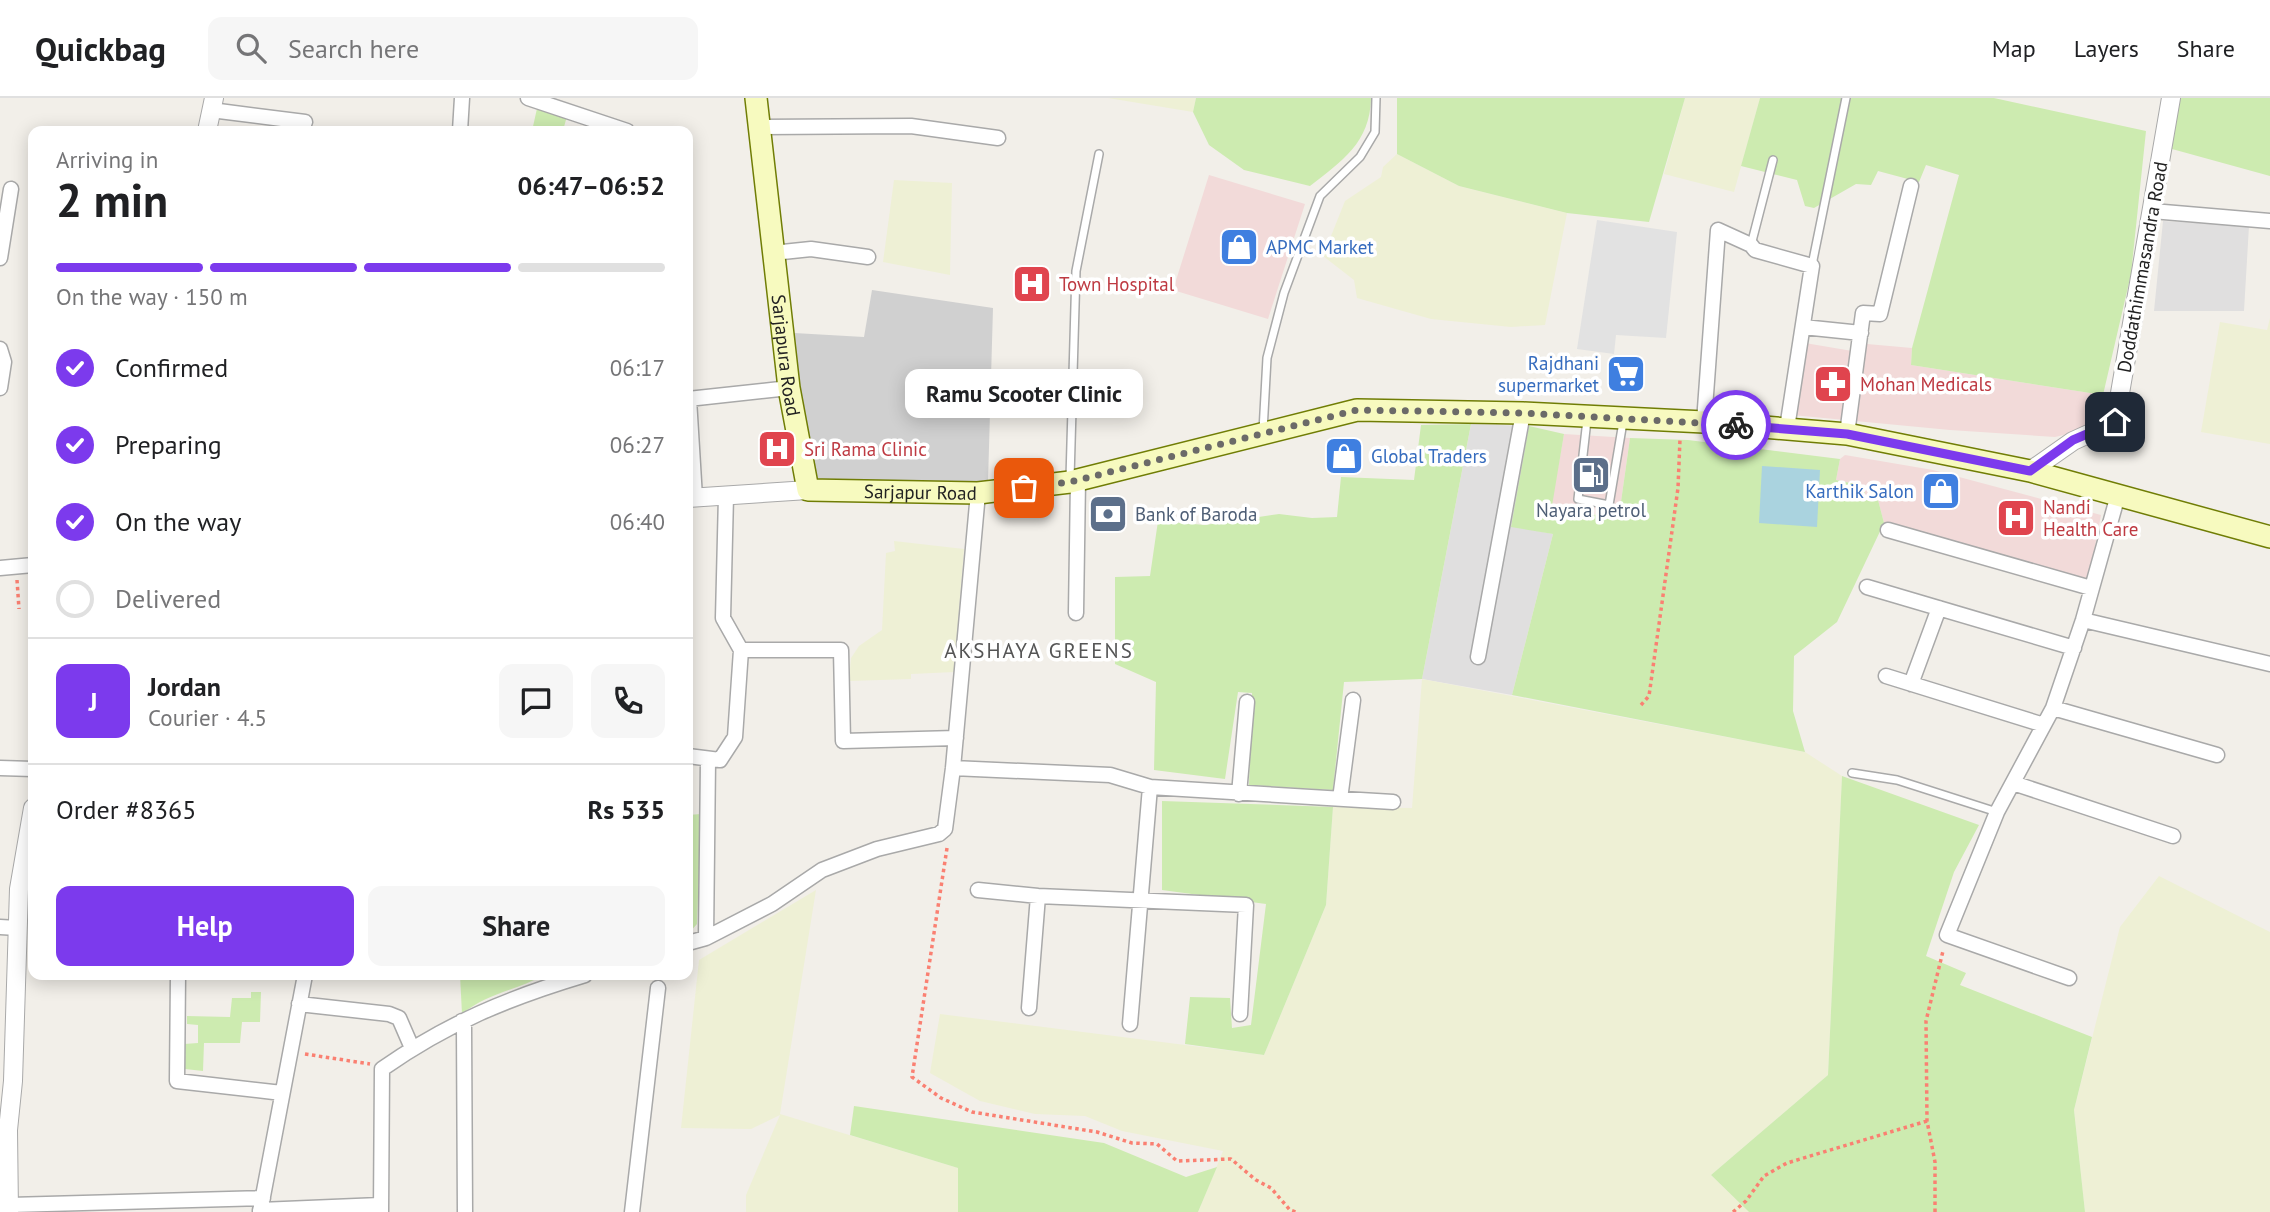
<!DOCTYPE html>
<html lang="en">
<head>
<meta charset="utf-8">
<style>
  :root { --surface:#fff; --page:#f6f6f6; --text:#202124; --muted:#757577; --line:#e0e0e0; --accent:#7c3aed }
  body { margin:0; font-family:"PT Sans",sans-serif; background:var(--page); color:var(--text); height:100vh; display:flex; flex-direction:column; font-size:26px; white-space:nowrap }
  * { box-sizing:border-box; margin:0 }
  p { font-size:23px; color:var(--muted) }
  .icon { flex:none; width:38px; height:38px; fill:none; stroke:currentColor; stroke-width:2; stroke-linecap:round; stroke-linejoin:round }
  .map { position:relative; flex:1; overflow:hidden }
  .sheet { position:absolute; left:28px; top:28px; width:665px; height:854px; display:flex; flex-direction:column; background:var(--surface); border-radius:14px; box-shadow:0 4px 18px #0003 }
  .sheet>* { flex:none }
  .pin { position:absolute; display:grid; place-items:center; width:60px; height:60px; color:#fff; margin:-30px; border-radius:14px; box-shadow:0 4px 10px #0006 }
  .courier { position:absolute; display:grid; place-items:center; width:70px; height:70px; margin:-35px; border:5px solid #7c3aed; border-radius:50%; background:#fff; color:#222; box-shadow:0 2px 9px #0007 }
  .bubble { position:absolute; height:49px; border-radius:14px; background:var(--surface); box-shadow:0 4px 18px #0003; font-size:23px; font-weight:700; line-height:49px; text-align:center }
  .summary em { font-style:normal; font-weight:700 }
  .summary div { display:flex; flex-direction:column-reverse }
  .summary { display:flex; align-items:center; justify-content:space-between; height:119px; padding:0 28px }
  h1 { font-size:46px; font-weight:700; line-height:52px }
  .bar { display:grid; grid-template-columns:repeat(4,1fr); gap:10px 7px; align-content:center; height:84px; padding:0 28px }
  .bar i { height:9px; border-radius:5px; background:var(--line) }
  .bar .on { background:var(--accent) }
  .bar p { grid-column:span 4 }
  .line { display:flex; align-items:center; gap:18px; padding:0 28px; border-top:2px solid var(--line) }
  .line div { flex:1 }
  .round { display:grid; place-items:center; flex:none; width:74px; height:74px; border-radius:14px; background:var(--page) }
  ol { padding:0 28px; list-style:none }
  li { display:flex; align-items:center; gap:21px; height:77px }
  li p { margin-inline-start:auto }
  li .icon { padding:7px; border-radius:50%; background:var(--accent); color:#fff; stroke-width:4 }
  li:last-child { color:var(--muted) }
  li i { width:38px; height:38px; border:4px solid var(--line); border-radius:50% }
  .action { display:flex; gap:14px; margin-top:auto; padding:14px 28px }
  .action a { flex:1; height:80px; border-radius:14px; background:var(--accent); color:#fff; font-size:28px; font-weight:700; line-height:80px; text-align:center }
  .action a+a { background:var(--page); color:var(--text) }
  header { display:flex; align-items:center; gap:42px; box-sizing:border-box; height:98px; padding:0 35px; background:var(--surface); border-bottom:2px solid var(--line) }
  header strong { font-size:33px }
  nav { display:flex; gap:38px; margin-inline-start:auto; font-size:24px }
  .search { width:490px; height:63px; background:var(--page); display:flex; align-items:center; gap:18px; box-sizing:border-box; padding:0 24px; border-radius:14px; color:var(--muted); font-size:26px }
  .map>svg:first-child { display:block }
  .residential { fill:#e0dfdf }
  .commercial { fill:#f2dad9 }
  .religious { fill:#d0d0d0 }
  .farmland { fill:#eef0d5 }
  .grass { fill:#cdebb0 }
  .parking { fill:#e2e2e2 }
  .water { fill:#aad3df }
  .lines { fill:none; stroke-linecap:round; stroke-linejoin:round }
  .service-casing { stroke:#a9a9a9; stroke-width:10 }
  .minor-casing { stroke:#a9a9a9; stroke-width:17 }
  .tertiary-casing { stroke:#a9a9a9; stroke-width:20 }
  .secondary-casing { stroke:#707d05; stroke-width:24 }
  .path { stroke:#fa8072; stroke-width:3.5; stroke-dasharray:3.5 3.5; stroke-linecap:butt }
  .service { stroke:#fff; stroke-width:7 }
  .minor { stroke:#fff; stroke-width:14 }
  .tertiary { stroke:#fff; stroke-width:18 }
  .secondary { stroke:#f7fabf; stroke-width:21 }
  .done { stroke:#6b6a68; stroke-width:7; stroke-dasharray:0 12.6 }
  .route { stroke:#7c3aed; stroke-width:9 }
  .labels { text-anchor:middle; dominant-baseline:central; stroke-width:7; stroke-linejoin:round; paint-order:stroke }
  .shop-label { font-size:19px; fill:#366cbe; stroke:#fff; text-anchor:start }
  .street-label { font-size:19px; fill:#222; stroke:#fff }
  .health-label { font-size:19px; fill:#be3a42; stroke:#fff; text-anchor:start }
  .service-label { font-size:19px; fill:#4e5e75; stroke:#fff }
  .neighbourhood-label { font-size:21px; letter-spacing:2px; fill:#555; stroke:#fff }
</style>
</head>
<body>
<header>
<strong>Quickbag</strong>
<div class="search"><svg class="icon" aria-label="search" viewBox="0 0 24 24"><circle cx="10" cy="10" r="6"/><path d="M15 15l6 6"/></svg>Search here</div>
<nav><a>Map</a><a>Layers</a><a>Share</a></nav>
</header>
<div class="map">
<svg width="2270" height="1114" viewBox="0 0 2270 1114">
  <rect width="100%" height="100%" fill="#f2efe9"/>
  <path class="residential" d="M2163,123l86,5 -5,85h-90z
    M1471,326l58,2 -17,100 41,8 -41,161 -90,-16z"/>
  <path class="commercial" d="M1209,77l96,29 -37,115 -95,-29z
    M1805,245l59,10 3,-9 45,4 -1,17 192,30 -4,27 -5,6 -39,9 -105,-7 -158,-15z
    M1564,336l66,4 -11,78 -69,-4z
    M1845,357l88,15 168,45 -13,67 -204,-59 -7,-27 -13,-1 1,-9 -29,-6 4,-21z"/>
  <path class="religious" d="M872,192l121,18 -5,174 -172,1 -20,-95 -2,-55 70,4z"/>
  <path class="farmland" d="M1108,0h88l-3,14z
    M1685,0h75l-26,94 -70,-18z
    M1397,56l62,32 108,27 -22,112 -34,2 -80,-8 -74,-21 -3,-18 -31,-24 22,-55 36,-24 2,-10z
    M894,82l58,3 -2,92 -67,-13z
    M2270,220v126l-69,-12 19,-110 47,8z
    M894,443l70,8 -10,123 -43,2v5l-62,2 2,-23 8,-12 23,-16 4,-77 9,-2z
    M1422,581l383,73 37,24 -14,299 -117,100 38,37h-551l25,-61 -101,-20 -37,-15 -50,-2 -55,-13 -50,-28 10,-59 324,41 62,-150 7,-98 79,1z
    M2159,778l111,56v280h-185l-11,-102 46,-183z
    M816,792l-36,224 178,54v44h-212v-17l34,-80 -29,14 -70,-1 18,-168z"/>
  <path class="grass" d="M1196,0h175c-1,45 -29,63 -61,88l-66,-16 -35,-25 -16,-33z
    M1397,0h288l-36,124 -82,-9 -108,-27 -62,-32z
    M1760,0h234l152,33 -15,143 -28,121 -192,-30 1,-17 47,-173 -33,-10 -7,17 -41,-11 -7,14 -15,-1 -42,24 -9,-2 -8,-26 -56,-14z
    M2180,0h90v78l-98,-27z
    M538,6l29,12 -3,11 -15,-1 -1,5h-16z
    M1471,326l-49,255 -78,3 -11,108 -84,-5 3,-92 -14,-1 -13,87 -71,-9 2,-88 -41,-18v-87l35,-1 8,-55 47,4 74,-11 33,4 25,-1 4,-40 73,3 7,-55z
    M1529,328l35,8 -13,78 68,4 11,-78 58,2 152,19 -4,21 29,6v9l12,1 7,27 -47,99 -43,34 -1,55 12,41 -293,-57 41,-161 -42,-7z
    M1842,678l137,49 -25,47 -28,84 40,17 -6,12 132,52 -18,73 11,102h-336l-38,-37 117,-100z
    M1162,703l171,6 -7,98 -62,150 -79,-11 5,-47 40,1 2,30 19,-3 15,-121 -104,-14z
    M701,716l-4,110 -9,10v-119z
    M460,877h84c-27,15 -58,19 -82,39z
    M251,894h10l-1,30h-18l-2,21h-36l-1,28 -18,-2 -1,-25 14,-1v-18l-11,-1v-8l43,1 2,-19h19z
    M854,1008l250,37 82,34 31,-10 -19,45h-240v-44l-108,-33z"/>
  <path class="parking" d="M1597,122l80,12 -11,106 -50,-3 -2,19 -37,-5z"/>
  <path class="water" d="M1762,368l58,4 -3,57 -58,-4z"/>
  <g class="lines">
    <g class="service-casing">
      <path id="service" d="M1751,147l22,-85
        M1812,167l34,-167
        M1587,322l-9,79 31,6 14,-83
        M1263,333l4,-73 17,-65 36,-97 40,-39 15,-25 1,-34
        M1070,380l6,-207 23,-117
        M1852,675l45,7 100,32"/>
    </g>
    <g class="minor-casing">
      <path id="minor" d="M528,0l99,33
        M211,12l94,12
        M759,29l152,-1 87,12
        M460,33l2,-33
        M2152,113l118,10
        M773,155l38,-4 57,8
        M0,160l11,-69
        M1803,229l58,6
        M0,251l4,13 -4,26
        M688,301l101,-11
        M689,301l6,99
        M1704,324l14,-192 33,15 4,5 57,16 -25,162
        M1847,336l16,-121 17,1 31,-128
        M1888,432l203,58
        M0,470l33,-3
        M1867,489l207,61
        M1076,515l2,-133
        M2083,522l187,44
        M741,552h100l2,91 113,-3
        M1478,559l45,-244
        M1886,578l158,49
        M1911,586l28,-76
        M2053,610l164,47
        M688,658l32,4 15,-23 6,-87 -18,-32 3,-122
        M0,670l33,1
        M953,670l157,7 40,12 243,15
        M2013,685l160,53
        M1239,696l8,-92
        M1340,701l13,-99
        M978,792l60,6 208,9 -6,109
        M0,829l17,1
        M706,840l2,-178
        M688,845l18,-5 66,-34 50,-34 55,-21 62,-15 6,-5 8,-61 25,-275
        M178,877l-1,106 105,12
        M2069,880l-122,-43 50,-123 56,-104 30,-88 35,-125
        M299,906l90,10 10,4 13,30
        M1029,910l9,-112
        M462,923l2,6 1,185
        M1130,926l20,-237
        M10,1107l253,-7
        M260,1112l120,-5
        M260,1114l45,-237
        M381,1114l1,-143c66,-46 126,-71 203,-94
        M632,1114l26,-224"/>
    </g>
    <g class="tertiary-casing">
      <path id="tertiary" d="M207,33l7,-33
        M2030,373l43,-30 42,-19 56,-324
        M688,400l120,-8
        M9,1114l-1,-82 5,-49 6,-192 14,-81"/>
    </g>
    <g class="secondary-casing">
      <g id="secondary">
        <path id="s1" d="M756,0l33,290 19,102 170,3 92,-11 287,-72 166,3 181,9 143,12 183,37 240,66"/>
      </g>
    </g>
    <path class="path" d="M17,482l2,29
      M1641,607l8,-9 29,-208 2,-49
      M947,750l-35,229 29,21 31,14 125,20 35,11 25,1 20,17 54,-2 25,21 15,8 19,22 6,2
      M305,956l65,10
      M1733,1114l13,-11 18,-25 23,-13 140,-42
      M1935,1114v-50l-8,-41 -1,-100 17,-70"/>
    <use href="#service" class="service"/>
    <use href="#minor" class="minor"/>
    <use href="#tertiary" class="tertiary"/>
    <use href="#secondary" class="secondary"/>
  </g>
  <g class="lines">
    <path class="done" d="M1024,390l46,-6 287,-72 166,3 213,12"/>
    <path class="route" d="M1736,327l111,9 183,37 43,-31 42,-18"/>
  </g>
  <defs>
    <g id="shop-square" transform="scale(2.0125)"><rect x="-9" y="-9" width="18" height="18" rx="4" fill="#3f7fe0" stroke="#fff"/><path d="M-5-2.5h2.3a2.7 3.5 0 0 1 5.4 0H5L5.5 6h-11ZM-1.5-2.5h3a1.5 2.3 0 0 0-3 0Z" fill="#fff"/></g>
    <g id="hospital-square" transform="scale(2.0125)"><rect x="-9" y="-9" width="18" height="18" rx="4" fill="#e0444e" stroke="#fff"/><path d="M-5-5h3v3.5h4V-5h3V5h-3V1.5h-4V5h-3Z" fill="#fff"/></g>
    <g id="supermarket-square" transform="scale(2.0125)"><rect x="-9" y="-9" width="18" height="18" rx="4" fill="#3f7fe0" stroke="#fff"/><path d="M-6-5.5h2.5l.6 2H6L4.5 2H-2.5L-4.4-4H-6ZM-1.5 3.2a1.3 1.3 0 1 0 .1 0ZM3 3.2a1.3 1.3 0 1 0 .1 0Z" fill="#fff"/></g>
    <g id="pharmacy-square" transform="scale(2.0125)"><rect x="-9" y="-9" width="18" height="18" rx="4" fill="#e0444e" stroke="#fff"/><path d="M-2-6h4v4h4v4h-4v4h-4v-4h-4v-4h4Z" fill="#fff"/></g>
    <g id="fuel-square" transform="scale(2.0125)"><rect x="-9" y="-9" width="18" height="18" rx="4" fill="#5c6f8a" stroke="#fff"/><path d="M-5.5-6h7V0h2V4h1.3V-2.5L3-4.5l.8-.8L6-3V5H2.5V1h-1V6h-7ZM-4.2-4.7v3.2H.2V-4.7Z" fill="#fff"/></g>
    <g id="bank-square" transform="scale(2.0125)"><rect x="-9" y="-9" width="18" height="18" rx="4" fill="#5c6f8a" stroke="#fff"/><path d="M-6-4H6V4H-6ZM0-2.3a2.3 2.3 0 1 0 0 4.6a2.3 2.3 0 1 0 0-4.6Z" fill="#fff"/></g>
  </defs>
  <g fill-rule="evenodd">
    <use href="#shop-square" x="1239" y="149"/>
    <use href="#hospital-square" x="1032" y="186"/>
    <use href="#supermarket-square" x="1626" y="276"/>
    <use href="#pharmacy-square" x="1833" y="286"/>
    <use href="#hospital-square" x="777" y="351"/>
    <use href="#shop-square" x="1344" y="358"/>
    <use href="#fuel-square" x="1591" y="377"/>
    <use href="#shop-square" x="1941" y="393"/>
    <use href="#bank-square" x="1108" y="416"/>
    <use href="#hospital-square" x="2016" y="420"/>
  </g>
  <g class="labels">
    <g class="shop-label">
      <text x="1266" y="149">APMC Market</text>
      <text x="1599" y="265" text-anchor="end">Rajdhani<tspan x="1599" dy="22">supermarket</tspan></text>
      <text x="1371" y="358">Global Traders</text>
      <text x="1914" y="393" text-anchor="end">Karthik Salon</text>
    </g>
    <g class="street-label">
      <text transform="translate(2142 169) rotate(-80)">Doddathimmasandra Road</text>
      <text stroke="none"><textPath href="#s1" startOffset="259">Sarjapura Road</textPath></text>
      <text stroke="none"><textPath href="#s1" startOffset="508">Sarjapur Road</textPath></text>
    </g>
    <g class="health-label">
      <text x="1059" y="186">Town Hospital</text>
      <text x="1860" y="286">Mohan Medicals</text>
      <text x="804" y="351">Sri Rama Clinic</text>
      <text x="2043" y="409">Nandi<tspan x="2043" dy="22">Health Care</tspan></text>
    </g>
    <g class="service-label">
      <text x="1591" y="412">Nayara petrol</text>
      <text x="1135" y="416" text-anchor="start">Bank of Baroda</text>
    </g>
    <g class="neighbourhood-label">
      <text x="1039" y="552">AKSHAYA GREENS</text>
    </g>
  </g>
</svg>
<div class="pin" style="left:1024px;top:390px;background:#ea580c"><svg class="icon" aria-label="bag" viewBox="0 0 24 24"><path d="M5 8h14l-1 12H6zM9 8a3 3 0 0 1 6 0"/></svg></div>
<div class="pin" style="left:2115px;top:324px;background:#1f2937"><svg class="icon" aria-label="home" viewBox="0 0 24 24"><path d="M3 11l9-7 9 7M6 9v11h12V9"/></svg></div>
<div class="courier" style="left:1736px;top:327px"><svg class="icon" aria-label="bike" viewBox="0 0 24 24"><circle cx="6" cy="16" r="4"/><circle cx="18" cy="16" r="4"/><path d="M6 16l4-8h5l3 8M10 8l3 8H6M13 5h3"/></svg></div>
<div class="bubble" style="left:905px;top:271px;width:238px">Ramu Scooter Clinic</div>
<section class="sheet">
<div class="summary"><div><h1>2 min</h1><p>Arriving in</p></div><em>06:47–06:52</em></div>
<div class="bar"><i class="on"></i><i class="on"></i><i class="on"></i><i></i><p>On the way · 150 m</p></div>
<ol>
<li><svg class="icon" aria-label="check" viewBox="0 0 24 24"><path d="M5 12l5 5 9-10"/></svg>Confirmed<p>06:17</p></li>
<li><svg class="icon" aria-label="check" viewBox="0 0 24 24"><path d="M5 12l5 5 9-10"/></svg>Preparing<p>06:27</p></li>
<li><svg class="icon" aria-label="check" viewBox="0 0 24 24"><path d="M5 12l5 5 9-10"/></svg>On the way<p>06:40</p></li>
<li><i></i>Delivered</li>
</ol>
<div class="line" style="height:126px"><b class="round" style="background:var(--accent);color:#fff">J</b><div><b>Jordan</b><p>Courier · 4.5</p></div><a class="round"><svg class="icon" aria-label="chat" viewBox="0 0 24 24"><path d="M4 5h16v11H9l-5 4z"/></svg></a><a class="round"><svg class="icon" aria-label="phone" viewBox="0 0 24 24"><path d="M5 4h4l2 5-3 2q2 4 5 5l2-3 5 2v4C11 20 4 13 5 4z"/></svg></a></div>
<div class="line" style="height:91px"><div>Order #8365</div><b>Rs 535</b></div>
<div class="action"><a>Help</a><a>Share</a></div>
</section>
</div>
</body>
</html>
